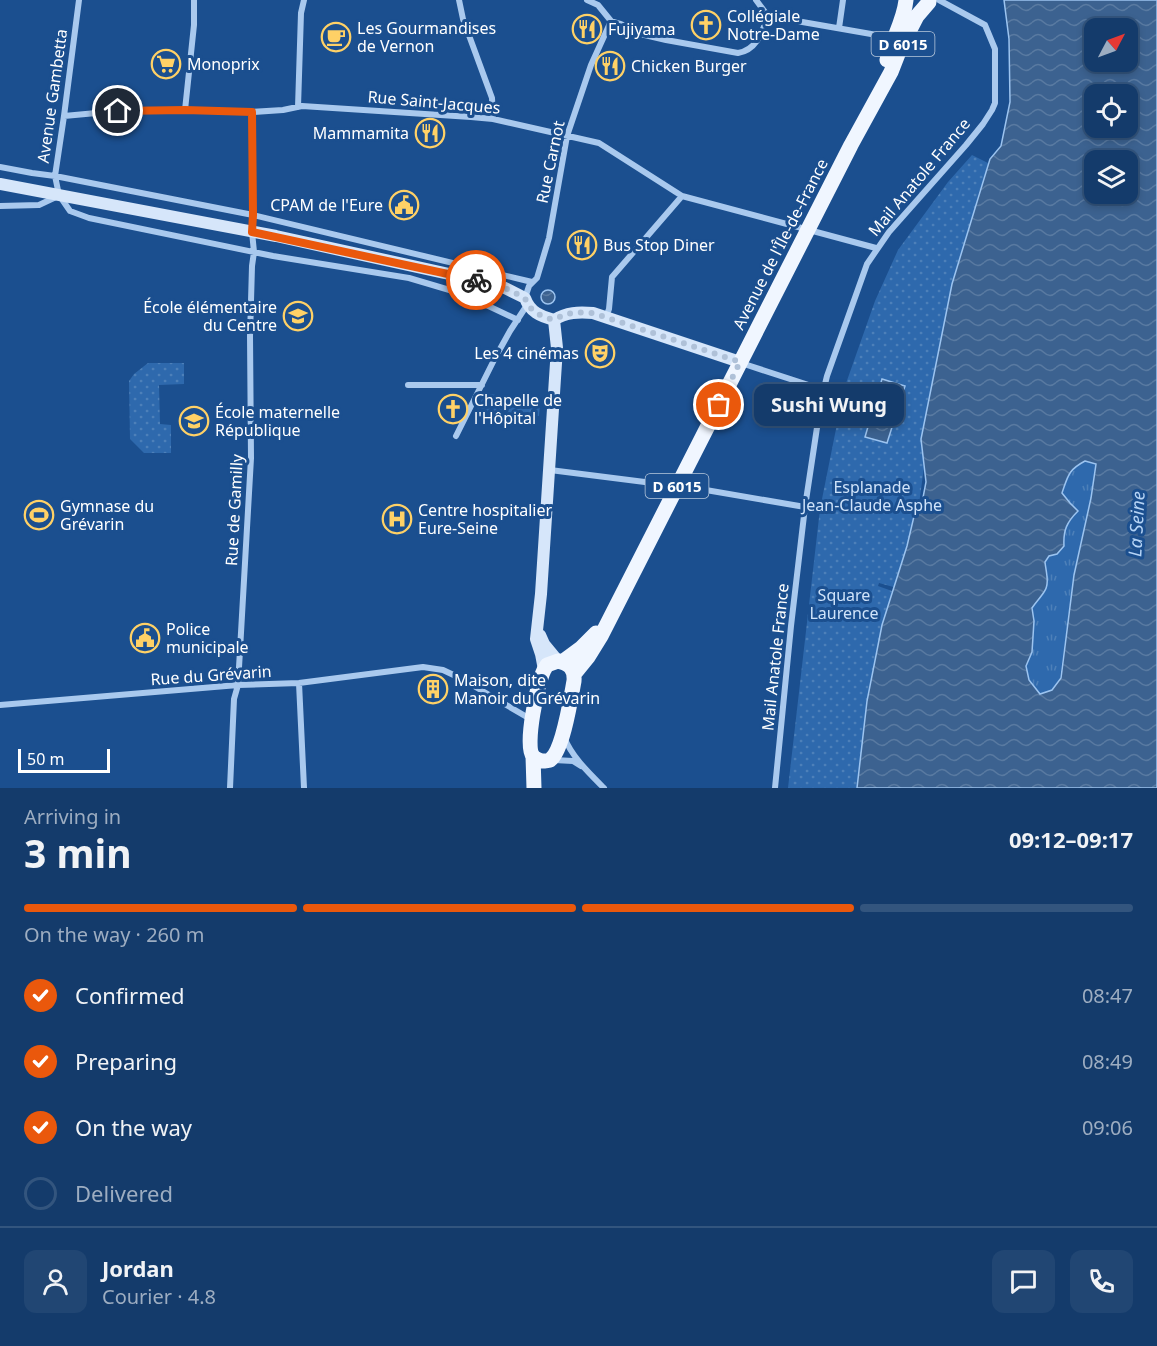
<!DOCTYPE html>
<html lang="en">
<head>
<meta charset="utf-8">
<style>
  :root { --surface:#143b6b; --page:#214673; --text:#f1f3f6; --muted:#9dadc1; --line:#33557e; --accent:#ea580c }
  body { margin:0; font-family:"Noto Sans",sans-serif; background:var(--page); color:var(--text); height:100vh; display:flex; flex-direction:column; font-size:22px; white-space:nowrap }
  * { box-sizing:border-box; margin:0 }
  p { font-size:20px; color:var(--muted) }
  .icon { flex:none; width:33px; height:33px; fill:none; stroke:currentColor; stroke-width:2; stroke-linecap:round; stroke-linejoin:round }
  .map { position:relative; height:788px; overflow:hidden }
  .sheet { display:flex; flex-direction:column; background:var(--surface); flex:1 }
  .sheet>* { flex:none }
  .needle { width:39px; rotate:49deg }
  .controls { position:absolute; left:1084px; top:18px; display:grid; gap:12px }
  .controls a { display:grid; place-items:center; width:54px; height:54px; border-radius:12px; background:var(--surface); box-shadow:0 3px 9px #0003,0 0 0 2px var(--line); font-size:30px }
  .scale { position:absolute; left:18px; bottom:15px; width:92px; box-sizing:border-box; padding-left:6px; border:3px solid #fff; border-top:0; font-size:16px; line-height:21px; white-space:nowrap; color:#fff; -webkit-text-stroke:4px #1b4f8f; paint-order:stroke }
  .pin { position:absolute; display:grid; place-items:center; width:51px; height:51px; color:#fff; margin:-26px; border:3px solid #fff; border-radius:50%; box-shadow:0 2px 6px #0007 }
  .courier { position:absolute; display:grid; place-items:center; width:60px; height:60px; margin:-30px; border:4px solid #ea580c; border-radius:50%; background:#fff; color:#222; box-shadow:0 2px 8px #0007 }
  .bubble { position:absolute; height:42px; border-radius:12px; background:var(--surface); box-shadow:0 3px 9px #0003,0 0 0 2px var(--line); font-size:20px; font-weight:700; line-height:42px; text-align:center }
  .headline em { font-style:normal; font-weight:700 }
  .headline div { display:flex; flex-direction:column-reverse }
  .headline { display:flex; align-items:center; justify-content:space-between; height:102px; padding:0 24px }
  h1 { font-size:39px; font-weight:700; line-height:45px }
  .bar { display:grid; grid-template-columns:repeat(4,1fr); gap:9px 6px; align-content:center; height:72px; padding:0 24px }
  .bar i { height:8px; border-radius:4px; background:var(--line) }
  .bar .selected { background:var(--accent) }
  .bar p { grid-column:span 4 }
  .line { display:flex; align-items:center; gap:15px; padding:0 24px; border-top:2px solid var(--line) }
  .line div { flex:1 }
  .round { display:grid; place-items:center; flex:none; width:63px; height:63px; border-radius:12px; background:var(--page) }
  ol { padding:0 24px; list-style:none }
  li { display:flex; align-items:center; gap:18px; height:66px }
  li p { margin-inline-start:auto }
  li .icon { padding:6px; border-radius:50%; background:var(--accent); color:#fff; stroke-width:4 }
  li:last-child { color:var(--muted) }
  li i { width:33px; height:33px; border:3px solid var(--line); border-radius:50% }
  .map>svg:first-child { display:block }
  .grass { fill:url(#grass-tufts) }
  .park { fill:url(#park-dots) }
  .water { fill:url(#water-waves); stroke:#9cc4f0; stroke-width:1.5; fill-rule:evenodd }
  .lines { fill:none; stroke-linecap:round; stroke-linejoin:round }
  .minor { stroke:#a9c9ee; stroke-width:6 }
  .secondary { stroke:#d6e6fa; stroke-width:12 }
  .primary { stroke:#f0f6ff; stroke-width:15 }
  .done { stroke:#afc1d8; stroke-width:6; stroke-dasharray:0 10.8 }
  .route { stroke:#ea580c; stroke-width:8 }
  .labels { text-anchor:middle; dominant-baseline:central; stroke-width:6; stroke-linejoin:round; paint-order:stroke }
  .shield { fill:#1b4f8f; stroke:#bbcadd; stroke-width:1.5 }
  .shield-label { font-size:15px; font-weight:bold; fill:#fff }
  .poi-label { font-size:16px; fill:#fff; stroke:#1b4f8f; text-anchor:start }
  .street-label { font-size:16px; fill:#fff; stroke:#1b4f8f }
  .park-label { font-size:16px; fill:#cfe3fa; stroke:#1b4f8f }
  .water-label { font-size:18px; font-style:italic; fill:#b5d3f5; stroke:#1b4f8f }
</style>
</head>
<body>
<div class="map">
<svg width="1157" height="788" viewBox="0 0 1157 788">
  <defs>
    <pattern id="grass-tufts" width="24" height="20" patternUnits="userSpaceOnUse" patternTransform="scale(1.5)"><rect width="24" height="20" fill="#2e69ad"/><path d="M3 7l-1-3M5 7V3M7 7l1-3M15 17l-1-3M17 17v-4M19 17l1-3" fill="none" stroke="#4d80b9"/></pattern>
    <pattern id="park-dots" width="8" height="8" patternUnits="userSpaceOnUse" patternTransform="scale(1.5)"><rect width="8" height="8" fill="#2e69ad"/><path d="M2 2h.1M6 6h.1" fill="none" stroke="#4d80b9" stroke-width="1.8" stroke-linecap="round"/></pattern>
    <pattern id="water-waves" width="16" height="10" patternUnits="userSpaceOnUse" patternTransform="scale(1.5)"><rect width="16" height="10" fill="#3c6290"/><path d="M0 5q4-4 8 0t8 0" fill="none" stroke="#597aa1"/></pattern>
  </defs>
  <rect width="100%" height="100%" fill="#1b4f8f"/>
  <path class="grass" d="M1085,461l11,3 -5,34 -17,77 -14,103 -8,12 -12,4 -11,-14 -3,-14 6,-14 2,-31 -2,-13c3,-6 9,-10 12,-16 6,-8 2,-20 1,-29l25,-42 8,-10 -8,-8 -8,-10 8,-22z"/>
  <path class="park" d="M972,155l18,9 -11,28 -44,177 -5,54 -11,81 -22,84 -18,-5 -1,3 14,5 -20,83 -10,114h-74l32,-279 24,-120 31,-88 23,-51 50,-68z
    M148,363h36v21l-25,1 1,39 11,1v28h-27l-14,-14 -1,-58 5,-7z
    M485,393l55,10 -1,13 -35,-3 -9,7 -19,-8z"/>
  <path class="water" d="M1004,0h153v788h-300l10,-87 15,-76 25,-79 8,-34 7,-9 4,-21 -5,-43 31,-155 38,-125 11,-13 9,-44 -1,-63zM1128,28v34h-33v-34zM1128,94v34h-33v-34zM1128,160v34h-33v-34zM1085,461l11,3 -5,34 -17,77 -13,103 -9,12 -12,4 -11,-14 -3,-14 6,-14 2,-31 -2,-13c4,-6 9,-11 12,-16 6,-8 2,-20 1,-30l4,-6 8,-2 7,-8c-1,-16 3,-24 14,-35l-8,-8 -8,-10c6,-17 6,-23 23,-32z
    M541 297a7 7 0 1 1 14 0a7 7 0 1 1-14 0Z
    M882,379l23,7 -18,57 -22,-6z"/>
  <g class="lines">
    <path class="minor" d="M79,0l-15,116 -9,60 4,19 11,16 19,7 184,38 136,22 54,16 55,26
      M459,0l4,19 29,79 1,21
      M587,0l11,5 13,16
      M756,0l12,16
      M768,16l126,22
      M611,21l10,3 15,9 30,7 72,13c19,-3 24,-21 30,-37
      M839,28l4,-28
      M298,107l3,-94 3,-13
      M185,110l9,-85v-25
      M64,116l54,-5 67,-1 67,2 31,-2 19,-4 169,11 22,2 106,24 83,53 194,52
      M0,167l32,6 23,3 198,39 279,67
      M0,206l39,-1 17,-8
      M525,298l4,-12 8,-8 12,-40 18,-102 24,-71 20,-44
      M606,317l3,-8 3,-32 70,-81
      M741,363l83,27
      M408,385h74
      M456,436l39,-78 15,-27 17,-26
      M550,470l150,19 105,18
      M299,683l5,105
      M0,705l238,-20 61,-2 124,-16 20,3 19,9 70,41
      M564,737c8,20 25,36 40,51
      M554,760l19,1 8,5
      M230,788l4,-89 4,-14 13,-227 -1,-122 2,-70 2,-14 -2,-20 1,-17 -1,-103
      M775,788l16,-162 14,-119 16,-106 6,-25 40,-112 22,-32 77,-87 17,-21 9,-14 3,-7v-54l-10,-24 -46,-25"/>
    <path class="secondary" d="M0,184l276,52 214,47 11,3 24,12c5,14 15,18 29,22 13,-8 24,-8 39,-7l147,49
      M540,635l4,9 14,17
      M544,670l-3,-16 -5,-15 5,-45 14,-216 2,-30 -3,-28"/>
    <path class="primary" d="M887,60c5,-21 17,-39 19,-60
      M558,661c11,2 17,8 16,20 -3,16 -11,70 -24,79 -2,1 -7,1 -9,1 -2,-1 -7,-3 -8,-5 -9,-10 5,-74 11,-86l3,-5z
      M562,662l19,-14 15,-15
      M575,673l13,-16 13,-21 250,-491 40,-73 9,-23 17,-33 12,-14
      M533,756l1,32"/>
  </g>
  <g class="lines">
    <path class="done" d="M476,280l25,6 24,12c5,14 15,18 29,22 13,-8 24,-8 39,-7l147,49 -21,43"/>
    <path class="route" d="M118,111l67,-1 67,2 1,103 -1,17 224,48"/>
  </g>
  <defs>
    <g id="church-ring" transform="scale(1.5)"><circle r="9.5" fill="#1b4f8f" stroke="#ffd166" stroke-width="1.5"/><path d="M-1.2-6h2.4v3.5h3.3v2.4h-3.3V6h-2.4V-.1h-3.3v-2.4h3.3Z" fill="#ffd166"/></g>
    <g id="restaurant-ring" transform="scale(1.5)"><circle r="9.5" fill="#1b4f8f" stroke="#ffd166" stroke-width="1.5"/><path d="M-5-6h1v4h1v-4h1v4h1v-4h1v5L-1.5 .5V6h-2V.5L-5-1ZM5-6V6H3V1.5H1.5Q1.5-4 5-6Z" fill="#ffd166"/></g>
    <g id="cafe-ring" transform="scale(1.5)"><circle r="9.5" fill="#1b4f8f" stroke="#ffd166" stroke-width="1.5"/><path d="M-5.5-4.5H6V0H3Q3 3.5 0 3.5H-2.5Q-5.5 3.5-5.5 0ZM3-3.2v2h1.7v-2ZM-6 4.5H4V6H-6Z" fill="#ffd166"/></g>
    <g id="supermarket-ring" transform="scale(1.5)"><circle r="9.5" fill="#1b4f8f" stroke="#ffd166" stroke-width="1.5"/><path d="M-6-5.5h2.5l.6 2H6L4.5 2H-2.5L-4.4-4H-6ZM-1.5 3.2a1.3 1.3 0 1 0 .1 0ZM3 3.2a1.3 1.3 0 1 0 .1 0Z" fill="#ffd166"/></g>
    <g id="civic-ring" transform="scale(1.5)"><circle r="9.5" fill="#1b4f8f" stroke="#ffd166" stroke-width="1.5"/><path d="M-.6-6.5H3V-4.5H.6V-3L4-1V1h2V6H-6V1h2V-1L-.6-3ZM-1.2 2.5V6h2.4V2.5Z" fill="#ffd166"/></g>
    <g id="school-ring" transform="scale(1.5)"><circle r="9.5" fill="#1b4f8f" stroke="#ffd166" stroke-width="1.5"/><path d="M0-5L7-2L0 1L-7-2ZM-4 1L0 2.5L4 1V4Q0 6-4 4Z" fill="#ffd166"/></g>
    <g id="theatre-ring" transform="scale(1.5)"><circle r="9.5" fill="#1b4f8f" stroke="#ffd166" stroke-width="1.5"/><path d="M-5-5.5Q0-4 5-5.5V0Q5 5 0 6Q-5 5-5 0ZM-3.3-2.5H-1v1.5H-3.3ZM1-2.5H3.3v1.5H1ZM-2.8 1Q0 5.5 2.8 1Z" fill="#ffd166"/></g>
    <g id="stadium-ring" transform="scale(1.5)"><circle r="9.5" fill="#1b4f8f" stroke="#ffd166" stroke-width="1.5"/><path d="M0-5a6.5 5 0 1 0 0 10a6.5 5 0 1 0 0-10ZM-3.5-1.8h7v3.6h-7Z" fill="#ffd166"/></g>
    <g id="hospital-ring" transform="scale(1.5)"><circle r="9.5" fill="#1b4f8f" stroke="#ffd166" stroke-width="1.5"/><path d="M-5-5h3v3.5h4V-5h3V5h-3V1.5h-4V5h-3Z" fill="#ffd166"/></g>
    <g id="building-ring" transform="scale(1.5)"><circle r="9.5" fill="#1b4f8f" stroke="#ffd166" stroke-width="1.5"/><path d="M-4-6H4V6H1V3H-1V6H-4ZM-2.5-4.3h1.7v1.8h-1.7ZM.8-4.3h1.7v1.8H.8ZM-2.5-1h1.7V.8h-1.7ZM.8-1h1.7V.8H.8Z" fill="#ffd166"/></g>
  </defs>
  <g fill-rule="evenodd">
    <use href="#church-ring" x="706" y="25"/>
    <use href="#restaurant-ring" x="587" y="29"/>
    <use href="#cafe-ring" x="336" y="37"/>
    <use href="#supermarket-ring" x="166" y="64"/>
    <use href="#restaurant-ring" x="610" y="66"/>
    <use href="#restaurant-ring" x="430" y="133"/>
    <use href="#civic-ring" x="404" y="205"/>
    <use href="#restaurant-ring" x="582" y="245"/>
    <use href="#school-ring" x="298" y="316"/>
    <use href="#theatre-ring" x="600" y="353"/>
    <use href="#church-ring" x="453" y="409"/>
    <use href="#school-ring" x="194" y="421"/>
    <use href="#stadium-ring" x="39" y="515"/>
    <use href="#hospital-ring" x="397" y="519"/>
    <use href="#civic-ring" x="145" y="638"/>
    <use href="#building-ring" x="433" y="689"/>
  </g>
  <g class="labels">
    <g class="shield">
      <rect x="871.5" y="32" width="63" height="24" rx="4.5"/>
      <rect x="645.5" y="474" width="63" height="24" rx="4.5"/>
    </g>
    <g class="shield-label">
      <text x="903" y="44">D 6015</text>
      <text x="677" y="486">D 6015</text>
    </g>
    <g class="poi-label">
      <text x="727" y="16">Collégiale<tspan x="727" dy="18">Notre-Dame</tspan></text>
      <text x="357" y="28">Les Gourmandises<tspan x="357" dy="18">de Vernon</tspan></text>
      <text x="608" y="29">Fujiyama</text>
      <text x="187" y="64">Monoprix</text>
      <text x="631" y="66">Chicken Burger</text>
      <text x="409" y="133" text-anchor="end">Mammamita</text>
      <text x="383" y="205" text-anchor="end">CPAM de l'Eure</text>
      <text x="603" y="245">Bus Stop Diner</text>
      <text x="277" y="307" text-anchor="end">École élémentaire<tspan x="277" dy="18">du Centre</tspan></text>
      <text x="579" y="353" text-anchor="end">Les 4 cinémas</text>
      <text x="474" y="400">Chapelle de<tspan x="474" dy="18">l'Hôpital</tspan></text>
      <text x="215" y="412">École maternelle<tspan x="215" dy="18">République</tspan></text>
      <text x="60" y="506">Gymnase du<tspan x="60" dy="18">Grévarin</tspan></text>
      <text x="418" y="510">Centre hospitalier<tspan x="418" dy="18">Eure-Seine</tspan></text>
      <text x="166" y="629">Police<tspan x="166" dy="18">municipale</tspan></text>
      <text x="454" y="680">Maison, dite<tspan x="454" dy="18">Manoir du Grévarin</tspan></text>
    </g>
    <g class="street-label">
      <text transform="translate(52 96) rotate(-82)">Avenue Gambetta</text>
      <text transform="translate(434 102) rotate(5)">Rue Saint-Jacques</text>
      <text transform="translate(550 162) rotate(-78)">Rue Carnot</text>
      <text transform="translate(919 177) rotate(-50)">Mail Anatole France</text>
      <text transform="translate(780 244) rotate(-63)">Avenue de l'Île-de-France</text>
      <text transform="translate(234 510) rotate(-87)">Rue de Gamilly</text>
      <text transform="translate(775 657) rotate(-84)">Mail Anatole France</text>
      <text transform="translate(211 675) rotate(-4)">Rue du Grévarin</text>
    </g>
    <g class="park-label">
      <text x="872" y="487">Esplanade<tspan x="872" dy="18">Jean-Claude Asphe</tspan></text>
      <text x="844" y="595">Square<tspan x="844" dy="18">Laurence</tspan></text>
    </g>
    <g class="water-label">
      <text transform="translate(1136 524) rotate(-87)">La Seine</text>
    </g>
  </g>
</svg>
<div class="controls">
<a><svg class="needle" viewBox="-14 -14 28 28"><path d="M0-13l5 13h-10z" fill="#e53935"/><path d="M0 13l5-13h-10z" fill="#9dadc1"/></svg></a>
<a><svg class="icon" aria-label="locate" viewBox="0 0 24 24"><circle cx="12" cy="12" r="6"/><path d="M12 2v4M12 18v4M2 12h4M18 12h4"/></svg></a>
<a><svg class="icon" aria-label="layers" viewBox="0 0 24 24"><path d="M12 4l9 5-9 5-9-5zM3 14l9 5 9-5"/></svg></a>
</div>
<div class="scale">50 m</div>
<div class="pin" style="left:719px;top:405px;background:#ea580c"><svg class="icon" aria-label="bag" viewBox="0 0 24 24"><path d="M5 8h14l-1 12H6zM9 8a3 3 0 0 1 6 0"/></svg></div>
<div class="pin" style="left:118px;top:111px;background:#1f2937"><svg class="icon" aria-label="home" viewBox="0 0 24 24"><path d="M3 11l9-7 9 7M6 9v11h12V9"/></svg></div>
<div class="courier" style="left:476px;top:280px"><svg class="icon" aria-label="bike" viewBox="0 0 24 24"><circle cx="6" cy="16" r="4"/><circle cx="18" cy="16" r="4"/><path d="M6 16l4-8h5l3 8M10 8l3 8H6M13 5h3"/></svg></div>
<div class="bubble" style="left:754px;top:384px;width:150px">Sushi Wung</div>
</div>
<section class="sheet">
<div class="headline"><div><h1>3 min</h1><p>Arriving in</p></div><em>09:12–09:17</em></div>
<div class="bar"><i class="selected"></i><i class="selected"></i><i class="selected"></i><i></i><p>On the way · 260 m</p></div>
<ol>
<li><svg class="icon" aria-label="check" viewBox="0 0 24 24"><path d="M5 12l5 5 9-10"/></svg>Confirmed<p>08:47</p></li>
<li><svg class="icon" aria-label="check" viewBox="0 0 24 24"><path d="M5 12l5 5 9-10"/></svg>Preparing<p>08:49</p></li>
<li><svg class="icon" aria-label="check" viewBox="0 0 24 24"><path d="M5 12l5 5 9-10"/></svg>On the way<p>09:06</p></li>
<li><i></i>Delivered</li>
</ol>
<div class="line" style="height:108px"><a class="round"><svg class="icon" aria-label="person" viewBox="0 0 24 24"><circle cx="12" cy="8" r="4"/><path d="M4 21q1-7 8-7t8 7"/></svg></a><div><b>Jordan</b><p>Courier · 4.8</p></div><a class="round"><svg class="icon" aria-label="chat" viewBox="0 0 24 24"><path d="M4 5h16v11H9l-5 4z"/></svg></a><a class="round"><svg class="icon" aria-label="phone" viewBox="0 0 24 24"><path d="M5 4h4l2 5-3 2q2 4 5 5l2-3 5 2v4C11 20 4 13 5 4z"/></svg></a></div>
</section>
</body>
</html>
